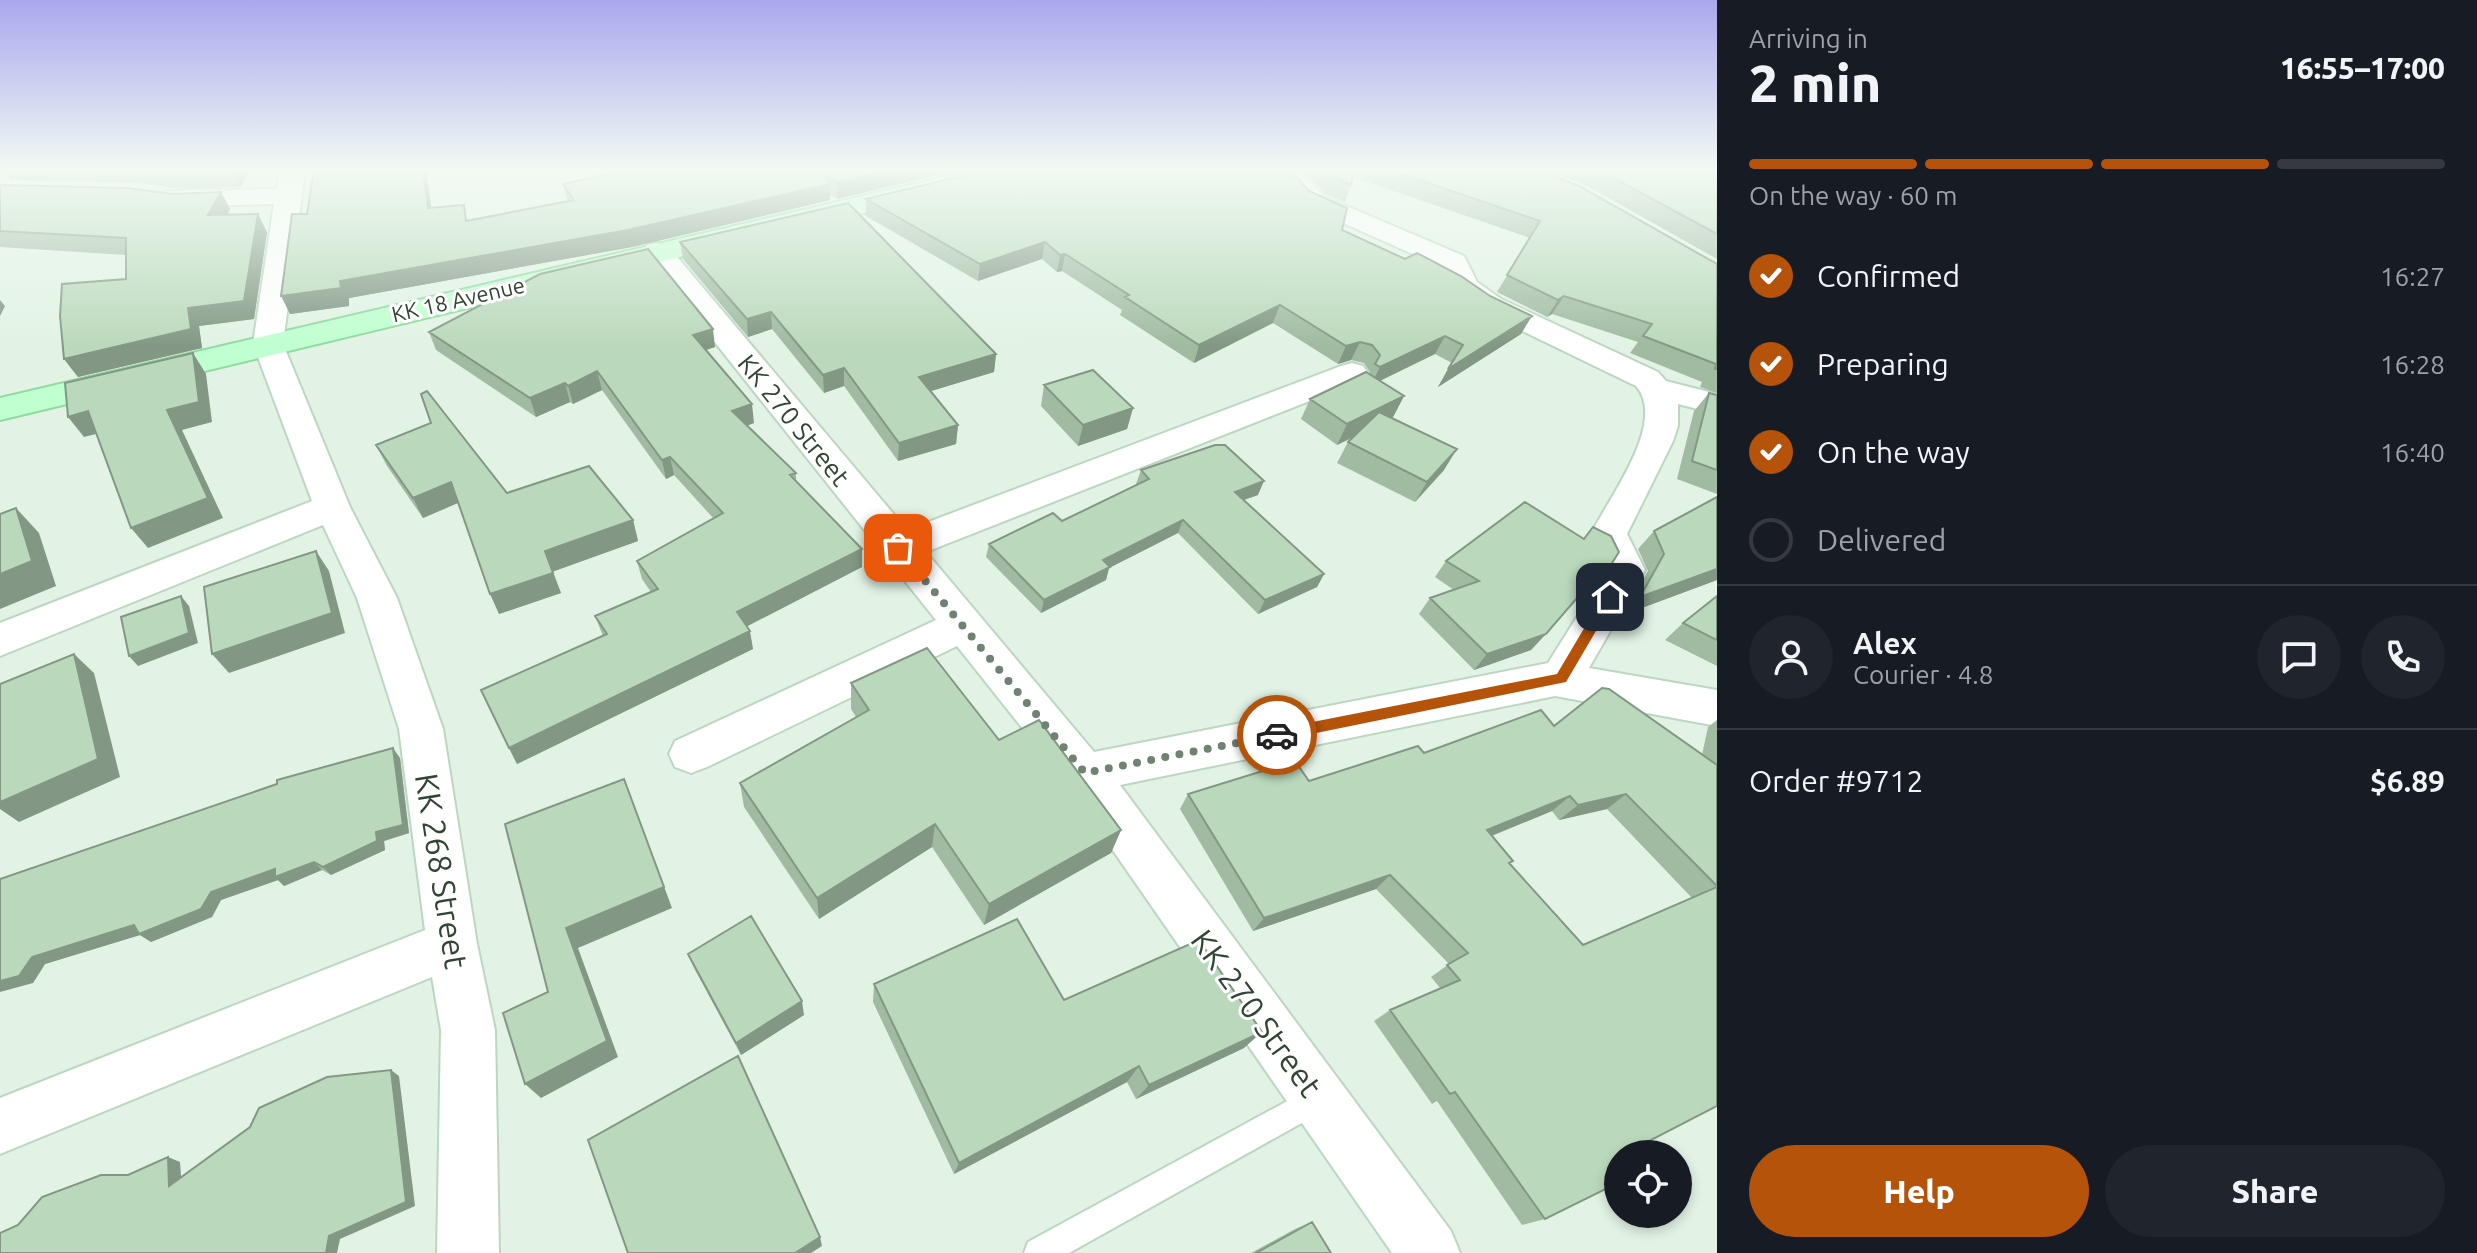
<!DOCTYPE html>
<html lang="en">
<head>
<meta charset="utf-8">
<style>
  :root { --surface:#171b24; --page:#20242c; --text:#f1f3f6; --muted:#9ea1a6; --line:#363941; --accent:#b45309 }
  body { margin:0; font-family:Ubuntu,sans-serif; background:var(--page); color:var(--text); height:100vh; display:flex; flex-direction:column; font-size:30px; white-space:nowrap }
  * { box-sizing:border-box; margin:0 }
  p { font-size:26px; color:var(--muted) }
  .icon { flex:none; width:44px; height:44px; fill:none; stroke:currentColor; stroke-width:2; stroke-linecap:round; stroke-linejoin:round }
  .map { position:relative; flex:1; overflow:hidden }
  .sheet { display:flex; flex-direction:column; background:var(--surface); width:760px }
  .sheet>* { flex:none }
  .buttons { position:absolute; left:1604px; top:1140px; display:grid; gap:16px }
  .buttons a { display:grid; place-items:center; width:88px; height:88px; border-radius:50%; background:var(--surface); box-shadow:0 4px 12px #0003; font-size:40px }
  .pin { position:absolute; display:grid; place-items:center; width:68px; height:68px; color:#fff; margin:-34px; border-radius:16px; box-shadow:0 4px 12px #0006 }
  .courier { position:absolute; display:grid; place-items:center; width:80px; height:80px; margin:-40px; border:6px solid #b45309; border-radius:50%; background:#fff; color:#222; box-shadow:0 2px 10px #0007 }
  .summary em { font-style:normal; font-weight:800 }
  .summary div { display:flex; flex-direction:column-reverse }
  .summary { display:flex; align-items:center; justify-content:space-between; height:136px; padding:0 32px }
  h1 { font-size:52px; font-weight:800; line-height:60px }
  .bar { display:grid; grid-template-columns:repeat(4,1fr); gap:12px 8px; align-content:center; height:96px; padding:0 32px }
  .bar i { height:10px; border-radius:6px; background:var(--line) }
  .bar .selected { background:var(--accent) }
  .bar p { grid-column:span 4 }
  .line { display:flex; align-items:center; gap:20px; padding:0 32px; border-top:2px solid var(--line) }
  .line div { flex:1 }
  .round { display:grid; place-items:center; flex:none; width:84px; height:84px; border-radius:42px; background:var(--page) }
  ol { padding:0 32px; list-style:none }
  li { display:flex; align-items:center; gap:24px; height:88px }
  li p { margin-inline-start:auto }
  li .icon { padding:8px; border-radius:50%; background:var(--accent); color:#fff; stroke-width:4 }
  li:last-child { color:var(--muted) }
  li i { width:44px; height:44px; border:4px solid var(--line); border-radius:50% }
  .button { display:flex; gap:16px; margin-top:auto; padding:16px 32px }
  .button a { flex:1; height:92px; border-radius:48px; background:var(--accent); color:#fff; font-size:32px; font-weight:800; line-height:92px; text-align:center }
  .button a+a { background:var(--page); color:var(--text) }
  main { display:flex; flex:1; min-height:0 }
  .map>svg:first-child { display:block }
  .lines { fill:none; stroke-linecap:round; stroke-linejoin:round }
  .service-casing { stroke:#bbd7bf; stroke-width:4 }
  .minor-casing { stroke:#bbd7bf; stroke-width:4 }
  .secondary-casing { stroke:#8fda9f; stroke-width:4 }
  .service { fill:#fff; fill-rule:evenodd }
  .minor { fill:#fff; fill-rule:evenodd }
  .secondary { fill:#c0ffcf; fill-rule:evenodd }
  .wall { fill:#a0bba2; fill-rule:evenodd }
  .shaded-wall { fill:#829884 }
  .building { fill:#bad9bc; stroke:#829884; stroke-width:2 }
  .route { fill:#b45309 }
  .done { stroke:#708272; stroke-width:8; stroke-dasharray:0 14.4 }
  .labels { text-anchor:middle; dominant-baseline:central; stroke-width:6; stroke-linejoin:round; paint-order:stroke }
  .far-street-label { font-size:22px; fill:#324534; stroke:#fff }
  .street-label { font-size:26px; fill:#324534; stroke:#fff }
  .near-street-label { font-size:32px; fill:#324534; stroke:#fff }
</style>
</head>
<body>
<main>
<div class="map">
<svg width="1717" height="1253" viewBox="0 0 1717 1253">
  <rect width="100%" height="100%" fill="#e2f3e5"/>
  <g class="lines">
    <g class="service-casing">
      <path id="service" d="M1315,1086l10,4 4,10 -4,10 -256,143h-45l4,-11z"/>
    </g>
    <g class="minor-casing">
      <path id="minor" d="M281,170h24l-22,174 67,163 47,91 46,131 34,215 18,86 4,223h-62l4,-223 -9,-53 -432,177v-56l425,-168 -26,-201 -42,-131 -34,-73 -323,131v-33l312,-122 -59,-157 21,-140 -105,3 -9,-3 -4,-5 4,-5 9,-3 108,-2z
        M1273,170h26l24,26 141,60 13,26 24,17 157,73 8,9 51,13v20l-39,-10v22l-5,15 -46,93 18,36 -56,98 128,22v36l-162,-30 -435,89 331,446 9,22h-68l-323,-466 -112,-141 -250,121 -16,6 -16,-6 -6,-13 6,-13 261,-121 -289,-363 -4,-6 4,-6 10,-2 10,2 240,285 434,-164 11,-3 11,3 5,7 -5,7 -437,172 168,200 454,-89 59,-94 -16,-35c17,-35 77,-112 45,-148l-155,-75 -26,-18 -13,-26 -137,-61z"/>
    </g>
    <g class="secondary-casing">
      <path id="secondary" d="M973,170h50l-3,6 -10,2 -1010,242v-22z"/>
    </g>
    <use href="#service" class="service"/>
    <use href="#minor" class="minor"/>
    <use href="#secondary" class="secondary"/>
  </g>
  <path class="wall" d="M3,170h247l-9,17 -59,2 -44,-6 -128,-3z
    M958,170l-121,29 -7,-4v5l-198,47 -283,51v8l-59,8 17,-100 124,-6 38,13 99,-20 -5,-17z
    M1303,170h235l179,94v129l-17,-6 2,-5 -72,-29 8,-11 -86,-28 -5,3 -50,-25 33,-54 -177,-61 -2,8 -6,17 -20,-8z
    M1546,170h171v89l-128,-72z
    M0,185l172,9 49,-2 9,17 -3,6 40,17 -13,87 -55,7 3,22 -124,29 -14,-18 62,-80v-24l-126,-8z
    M866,199l476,31 179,104 -83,53 14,-24 -17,-9 -55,27 24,15 -11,21 -2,1 53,52 -29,32 -78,-39 11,-21 6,-5 -17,8 -36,-26 9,-20 59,-25 1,-2 -6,-9 -13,-3 -13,4 -65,-41 -79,40 -74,-48 2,-5 -60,-39 -5,1 -15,-13 -64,22 -112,-65z
    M680,242l316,112 -2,18 -63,19 27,34 -2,19 -58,17 -54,-75 -20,7 -52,-64 -24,8 -65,-78z
    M429,332l286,15 -9,3 48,73 -7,3 49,47v9l66,85 -115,59 6,23 -236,115 -8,-16 94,-112 -8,-20 56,-24 -9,-13 -5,-18 77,-42 -40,-44 -8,4 -64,-89 -29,14 -3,-2 -34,15 -100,-67z
    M1044,385l89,23 -6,21 -49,17 -37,-40z
    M1709,393l8,2v99l-40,-15 17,-68z
    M376,445l131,48 126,27 5,21 -85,30 8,22 -62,21 -41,-111 -35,15 -36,-52z
    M1141,470l117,25 -14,5 80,74 -7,13 -59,27 -80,-81 -69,35 -3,12 -65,33 -55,-56 3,-13 73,-23 76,-36 -2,-1z
    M1593,527l9,52 -15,17 -5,-3 -51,57 -57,20 -55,-56 11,-16 24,-8 -19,-13 11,-16 137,-22z
    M1654,531l63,49 -94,35 25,-44 -10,-22z
    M1717,596v70l-52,-26 18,-17z
    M851,683l148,57 122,90 -10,23 -127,72 -52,-78 -113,72 -75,-112 -4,-24 116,-66 -5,-8z
    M1717,720v386l-99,48v50l-11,-16 -62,31 -23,6 -85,-124 -5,3 -58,-83 16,-11 50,-22 -9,-11 18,-13 -73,-75 -123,42 -73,-122 8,-15 121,-13 115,-28 130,-27 148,29 6,-28zM1607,809l85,89 -109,47 -73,-81 3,-3 -21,-25 60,-25 7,9z
    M400,758l9,75 -25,8 1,9 -54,25 -9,-5 -38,16 -6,-6 -57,20 -9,17 -61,25 -11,-7 -95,29 -12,19 -33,-104z
    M688,954l116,61 -63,40 -47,-87z
    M874,984l190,16 180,48 -108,51 -9,-17 -173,92 -81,-172z
    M1626,1214h20l-17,4z
    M1312,1222l19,31h-80l44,-24z"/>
  <path class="shaded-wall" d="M233,170h17l-9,17z
    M423,170h3l8,55 -6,-17z
    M887,170h71l-121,29v-17z
    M830,184v16l-198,47 -283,51v8l-59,8 -9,-18 59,-15z
    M221,192l9,17 -12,23 -10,-17z
    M258,214l9,18 -13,87 -55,7 3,22 -124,29 -14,-18 124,-51z
    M1045,242l-3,17 -64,22 2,-17z
    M1065,254l-3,17 -5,1 3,-17z
    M1564,296l-12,18 -5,3 11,-17z
    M0,300l5,6 -5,10z
    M1280,305l-7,18 -79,40 5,-18z
    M771,312l1,17 -24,8 -1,-18z
    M1532,316l-11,18 -83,53 10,-18z
    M713,329l2,18 -19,6 -3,-18z
    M1445,336l-10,18 -64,31 9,-18z
    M1360,342l-9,18 -13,4 8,-18z
    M193,353l13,21 6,48 -30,8 41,88 -75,30 -17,-20 36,-118z
    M996,354l-2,18 -76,23 1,-18z
    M844,368v18l-20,7 -1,-18z
    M597,371l5,19 -29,14 -5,-18z
    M565,383l5,19 -34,15 -6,-19z
    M1404,396l-11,21 -56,28 10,-21z
    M752,404l2,19 -20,7 -2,-19z
    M1133,408l-6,21 -49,17 5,-21z
    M88,411l16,21 -20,5 -16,-20z
    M958,425l-2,19 -58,17 1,-18z
    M1457,449l-13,21 -29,32 12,-20z
    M670,457l4,18 -8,4 -4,-19z
    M1264,481l-6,14 -29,10 6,-13z
    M451,482l9,20 -37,16 -10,-20z
    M16,508l23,25 17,53 -56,23v-35z
    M633,520l5,21 -86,31 -7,-21z
    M1183,520l-5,13 -69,35 -3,12 -65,33 3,-13 59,-40z
    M862,549v18l-122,63 -3,-18z
    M316,551l13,20 16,62 -116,40 -17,-19z
    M1717,569v11l-94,35 17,-18z
    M553,573l8,20 -62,21 -9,-20z
    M1324,574l-7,13 -59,27 7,-14z
    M181,596l8,10 9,37 -60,23 -9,-10z
    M750,631l3,18 -236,115 -8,-16z
    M1546,634l-15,16 -57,20 13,-16z
    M74,654l20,19 26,104 -101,45 -19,-13v-7z
    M393,748l7,10 9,75 -25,8 1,9 -54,25 -8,-8 53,-35z
    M624,779l48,129 -94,40 40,109 -77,41 -16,-14 41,-156z
    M1626,794l-19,15 -48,11 19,-15z
    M1570,796l-18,15 -81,33 16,-14z
    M935,824l-3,23 -113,72 -2,-21z
    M1121,830l-10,23 -127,72 5,-21z
    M314,862l8,8 -38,16 -6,-6 -57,20 -9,17 -61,25 -11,-7 -95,29 -12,19 -33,9v-11l32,-24 243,-88z
    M1390,875l-14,14 -123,42 11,-13z
    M802,1001l2,14 -63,40 -5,-12z
    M1262,1032l-18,16 -108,51 13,-14z
    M1139,1066l-12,16 -173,92 5,-11z
    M391,1070l8,6 16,130 -75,33 -3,14h-11l3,-17z
    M168,1157l12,5 2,28 -13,-4z
    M820,1237l2,9 -11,7h-16z"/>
  <path class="building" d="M314,170h109l5,38 36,-3 2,16 108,-21 -11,-16 55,-12 -1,-2h270l-50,12 -13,-7 6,9 -202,46 -288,51 1,7 -60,8 11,-82h15z
    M988,170h302l19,21 38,17 -5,22 63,29 12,-6 44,23 29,20 42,20 -84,53 15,-24 -18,-9 -65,31 -5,-3 5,-9 -8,-10 -12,-3 -14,4 -66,-41 -81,40 -74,-48 4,-2 -64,-41 -5,1 -15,-13 -65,22 -114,-65z
    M1325,170h29l-3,15 -20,-8z
    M1390,170h148l41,16 138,78v105h-2l1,-5 -73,-28 9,-12 -88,-28 -6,4 -51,-25 33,-54z
    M1599,170h89l10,4 -1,-4h20v64z
    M0,185l127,3 45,6 49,-2 -13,23 50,-1 -14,87 -56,7 3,21 -127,30 -4,-43 2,-32 64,-5v-41l-126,-7z
    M848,203l148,151 -77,23 39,48 -59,18 -55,-75 -21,7 -52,-63 -24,7 -67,-77z
    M648,249l65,80 -20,6 59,69 -20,7 64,62 -6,2 72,74 -125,63 13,19 -241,117 -28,-58 126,-56 -12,-18 63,-27 -21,-28 86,-48 -53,-56 -8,3 -65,-89 -29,15 -3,-3 -35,15 -101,-66 111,-58z
    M193,353l6,49 -32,8 41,88 -77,30 -43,-117 -20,6 -3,-34z
    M1093,370l40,38 -50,17 -39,-40z
    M1366,372l38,24 -57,28 -37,-25z
    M427,391l80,102 82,-27 44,54 -88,31 8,22 -63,21 -39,-112 -38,16 -37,-53 55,-22 -10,-29z
    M1709,393l8,2v75l-25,-9z
    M1379,412l78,37 -30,33 -79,-40z
    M1215,445h10l39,36 -29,11 89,82 -59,26 -82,-80 -80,40 7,7 -66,33 -55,-56 64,-31 9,8 87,-42 -8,-9z
    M1717,497v72l-77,28 24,-43 -10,-23z
    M1525,502l59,37 9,-12 18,9 8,16 -17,27 -6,-3 -50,58 -59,20 -57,-56 49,-17 -33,-20z
    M16,508l16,53 -32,13v-60z
    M316,551l16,62 -120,41 -8,-67z
    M181,596l8,37 -60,23 -8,-39z
    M1717,596v44l-34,-17z
    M927,648l72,92 40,-20 82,110 -132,74 -54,-80 -118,74 -77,-115 129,-73 -18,-27z
    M74,654l24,105 -98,43v-118z
    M1602,688l7,1 108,76v121l-91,-92 -48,11 -8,-9 -83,34 26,31 -4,2 74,82 134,-58v219l-70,36 9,12h-38v29l-73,36 -90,-127 -5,2 -60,-84 70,-30 -13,-15 21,-12 -78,-78 -126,43 -76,-124 107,-33 14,20 109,-35 6,7 117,-43 13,16z
    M393,748l10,77 -27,7 1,9 -54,26 -9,-5 -39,15v-8l-64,23 -10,17 -62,25 -5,-9 -102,32 -13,19 -19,5v-102l277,-95v-4z
    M624,779l40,108 -98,41 41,113 -82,43 -22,-71 45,-21 -43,-168z
    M751,916l51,85 -66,42 -48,-89z
    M1017,919l47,81 135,-60 63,92 -113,53 -10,-19 -180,97 -85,-179z
    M738,1056l82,181 -25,16h-167l-40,-113z
    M391,1070l15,132 -77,34 -3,17h-326v-20l18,-8 24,-28 59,-22h27l40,-18 1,29 81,-59 9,-19 68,-31z
    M1678,1182l10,13 -10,5z
    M1312,1222l19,31h-75z"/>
  <linearGradient id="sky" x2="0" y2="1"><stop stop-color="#a9a8ee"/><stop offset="0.49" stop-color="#f2faf3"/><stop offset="1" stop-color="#f2faf3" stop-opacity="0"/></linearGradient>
  <rect width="1717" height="346" fill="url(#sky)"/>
  <path class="route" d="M1610,592l6,5 -50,85 -289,59 -7,-6 7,-6 280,-55 48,-81z"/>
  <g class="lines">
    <path class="done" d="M898,548l187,225 192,-38"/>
  </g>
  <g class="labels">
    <g class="far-street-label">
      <text transform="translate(458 299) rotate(-13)">KK 18 Avenue</text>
    </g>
    <g class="street-label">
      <text transform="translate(794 420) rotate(51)">KK 270 Street</text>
    </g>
    <g class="near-street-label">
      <text transform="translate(442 871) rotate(81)">KK 268 Street</text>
      <text transform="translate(1257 1013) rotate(54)">KK 270 Street</text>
    </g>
  </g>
</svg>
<div class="buttons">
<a><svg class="icon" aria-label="locate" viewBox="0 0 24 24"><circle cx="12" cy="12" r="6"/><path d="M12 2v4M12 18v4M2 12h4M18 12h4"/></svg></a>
</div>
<div class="pin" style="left:898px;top:548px;background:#ea580c"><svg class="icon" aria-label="bag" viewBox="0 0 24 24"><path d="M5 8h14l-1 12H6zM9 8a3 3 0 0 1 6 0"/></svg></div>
<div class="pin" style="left:1610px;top:597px;background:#1f2937"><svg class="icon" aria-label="home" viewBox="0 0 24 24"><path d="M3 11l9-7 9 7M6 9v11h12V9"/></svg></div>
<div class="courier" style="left:1277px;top:735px"><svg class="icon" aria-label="car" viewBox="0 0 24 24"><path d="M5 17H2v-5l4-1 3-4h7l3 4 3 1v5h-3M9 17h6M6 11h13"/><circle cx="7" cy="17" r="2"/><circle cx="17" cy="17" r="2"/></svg></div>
</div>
<section class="sheet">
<div class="summary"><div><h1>2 min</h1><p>Arriving in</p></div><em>16:55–17:00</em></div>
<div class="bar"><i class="selected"></i><i class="selected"></i><i class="selected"></i><i></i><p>On the way · 60 m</p></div>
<ol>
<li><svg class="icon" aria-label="check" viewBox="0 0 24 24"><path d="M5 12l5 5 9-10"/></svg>Confirmed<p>16:27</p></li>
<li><svg class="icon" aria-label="check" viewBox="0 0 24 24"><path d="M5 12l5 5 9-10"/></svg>Preparing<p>16:28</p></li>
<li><svg class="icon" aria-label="check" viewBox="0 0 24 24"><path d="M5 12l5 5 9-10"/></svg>On the way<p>16:40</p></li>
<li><i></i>Delivered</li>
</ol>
<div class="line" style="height:144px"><a class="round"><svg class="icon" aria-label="person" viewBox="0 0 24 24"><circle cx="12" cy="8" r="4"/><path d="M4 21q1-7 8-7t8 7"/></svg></a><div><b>Alex</b><p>Courier · 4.8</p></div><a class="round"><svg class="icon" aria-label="chat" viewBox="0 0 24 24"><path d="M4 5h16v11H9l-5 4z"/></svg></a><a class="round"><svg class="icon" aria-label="phone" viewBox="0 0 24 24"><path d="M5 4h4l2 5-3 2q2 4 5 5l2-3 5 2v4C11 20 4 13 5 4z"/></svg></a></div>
<div class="line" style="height:104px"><div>Order #9712</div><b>$6.89</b></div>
<div class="button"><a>Help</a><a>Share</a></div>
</section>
</main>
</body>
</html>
